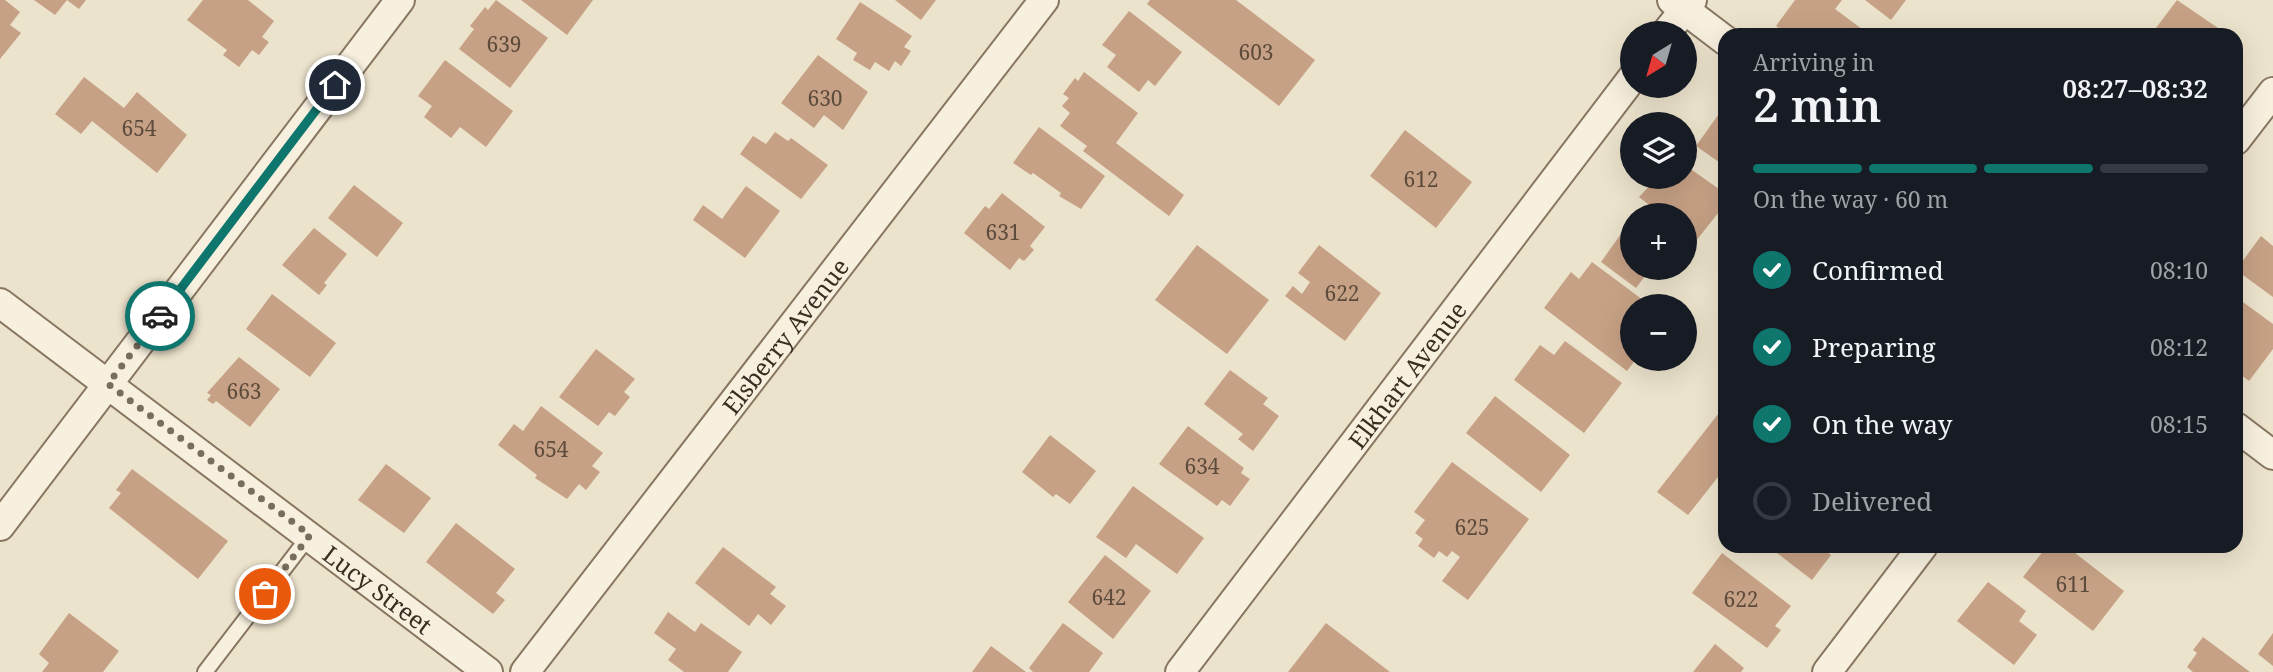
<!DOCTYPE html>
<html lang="en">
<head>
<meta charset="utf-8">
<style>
  :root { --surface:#171b24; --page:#242831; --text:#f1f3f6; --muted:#9ea1a6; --line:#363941; --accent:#0f766e }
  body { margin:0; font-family:"Noto Serif",serif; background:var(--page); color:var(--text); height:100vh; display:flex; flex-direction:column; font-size:26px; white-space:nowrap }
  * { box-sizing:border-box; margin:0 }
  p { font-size:23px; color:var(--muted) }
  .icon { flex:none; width:38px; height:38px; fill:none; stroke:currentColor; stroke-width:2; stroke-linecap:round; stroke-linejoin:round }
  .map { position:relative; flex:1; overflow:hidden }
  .details { position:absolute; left:1718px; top:28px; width:525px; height:525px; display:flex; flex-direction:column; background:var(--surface); border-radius:21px; box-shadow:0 7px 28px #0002 }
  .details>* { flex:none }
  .needle { width:46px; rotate:217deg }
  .tools { position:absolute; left:1620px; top:21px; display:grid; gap:14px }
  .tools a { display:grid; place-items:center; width:77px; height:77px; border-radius:50%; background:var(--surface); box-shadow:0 7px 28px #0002; font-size:35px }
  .pin { position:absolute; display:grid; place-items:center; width:60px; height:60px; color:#fff; margin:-30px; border:4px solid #fff; border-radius:50%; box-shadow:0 2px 7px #0007 }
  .courier { position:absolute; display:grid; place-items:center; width:70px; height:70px; margin:-35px; border:5px solid #0f766e; border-radius:50%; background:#fff; color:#222; box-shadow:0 2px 9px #0007 }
  .overview em { font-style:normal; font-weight:600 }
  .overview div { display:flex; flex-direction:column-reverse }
  .overview { display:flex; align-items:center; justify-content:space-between; height:119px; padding:0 35px }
  h1 { font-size:46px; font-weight:600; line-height:52px }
  .bar { display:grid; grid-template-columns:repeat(4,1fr); gap:10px 7px; align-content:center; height:84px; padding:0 35px }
  .bar i { height:9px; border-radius:5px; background:var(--line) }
  .bar .current { background:var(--accent) }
  .bar p { grid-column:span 4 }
  ol { padding:0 35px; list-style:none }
  li { display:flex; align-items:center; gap:21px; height:77px }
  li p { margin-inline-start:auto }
  li .icon { padding:7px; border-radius:50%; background:var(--accent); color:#fff; stroke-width:4 }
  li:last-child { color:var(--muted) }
  li i { width:38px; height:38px; border:4px solid var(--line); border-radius:50% }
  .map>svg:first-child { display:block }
  .building { fill:#c6a185 }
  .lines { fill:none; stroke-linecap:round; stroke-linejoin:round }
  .service-casing { stroke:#887661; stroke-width:18 }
  .minor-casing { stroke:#887661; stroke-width:32 }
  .service { stroke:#f7f0df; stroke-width:14 }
  .minor { stroke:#f7f0df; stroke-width:28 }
  .done { stroke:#786d5e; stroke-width:7; stroke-dasharray:0 12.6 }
  .route { stroke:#0f766e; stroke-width:9 }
  .labels { text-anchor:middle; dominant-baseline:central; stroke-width:7; stroke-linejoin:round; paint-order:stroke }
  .number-label { font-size:21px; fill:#5d4b3c }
  .street-label { font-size:24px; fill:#3a2e23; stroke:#f4eddb }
</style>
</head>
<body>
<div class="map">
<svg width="2273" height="672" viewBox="0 0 2273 672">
  <rect width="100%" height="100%" fill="#ece3cc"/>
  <path class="building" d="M0,0h5l15,12 -10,13 11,8 -21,26z
    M34,0h33l-12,15z
    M67,0h19l-7,9z
    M203,0h45l26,21 -12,16 7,5 -10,13 -7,-5 -13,17 -16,-12 4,-5 -40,-30z
    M496,0l52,38 -38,50 -51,-39 15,-20 -4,-3 15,-19 3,3z
    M521,0h72l-26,35z
    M895,0h41l-15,20z
    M1150,0h86l79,60 -36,46 -132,-102z
    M1795,0h47l-7,9 35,26h-81l-13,-9z
    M1865,0h41l-15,20z
    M2177,0l44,30 -4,5h-51l-10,-7z
    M860,2l52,34 -8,11 7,4 -10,15 -6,-5 -6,10 -14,-9 -5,8 -17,-10 4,-7 -21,-14z
    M1129,11l53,41 -27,34 -7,-6 -9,12 -32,-25 9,-12 -14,-10z
    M818,55l50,37 -25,38 -19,-15 -10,13 -33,-25z
    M445,60l68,51 -27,36 -26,-20 -9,11 -27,-21 8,-11 -14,-10z
    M1084,72l54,41 -22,30 68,52 -15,21 -86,-65 4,-5 -27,-20 10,-13 -8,-7 7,-8 -6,-4 12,-16 3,3z
    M84,77l40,31 13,-16 50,43 -30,38 -65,-52 -11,13 -26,-20z
    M1721,111l5,3v53l-30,-21z
    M1039,127l66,49 -24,33 -22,-13 2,-3 -28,-20 -2,2 -18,-12z
    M1405,130l67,52 -36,46 -66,-52z
    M775,132l13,9 3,-3 37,27 -27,34 -61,-45 13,-18 13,8z
    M1685,165l41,29v9l-30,38 -11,-8v-18h-23l-23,-18 19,-20h27z
    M354,185l49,38 -26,34 -49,-39z
    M746,186l34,25 -35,47 -52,-38 10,-15 19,14z
    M1002,193l43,34 -15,19 4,4 -10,11 -5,-3 -9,12 -46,-37 21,-27 4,3z
    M1633,217v51h18l-15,20 -35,-26z
    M314,228l33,26 -23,29 3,2 -8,10 -37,-30z
    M2261,236l12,10v51l-37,-27z
    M1197,245l72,55 -42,54 -72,-54z
    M1319,245l62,48 -36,48 -60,-45 8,-10 9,8 8,-12 -12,-9z
    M1592,262l51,38 -4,6h-6v8l-11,15 11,8v22h3l-9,12 -83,-63 27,-36 8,7z
    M272,294l64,49 -26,34 -64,-48z
    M2236,297l37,27v25l-24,32 -13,-10z
    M1565,341l57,42 -38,50 -70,-53 26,-35 14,10z
    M596,349l39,30 -11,13 6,5 -15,19 -6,-4 -11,14 -39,-29z
    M239,357l41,32 -30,38 -34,-26 -3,3 -6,-4 4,-5 -4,-2z
    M1230,370l38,28 -5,6 16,12 -26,35 -15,-12 5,-5 -39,-30z
    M1495,396l75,59 -29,37 -75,-59z
    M1726,404v63l-38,48 -31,-23z
    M541,406l62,47 -11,13 8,6 -14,18 -7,-6 -12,15 -32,-21 2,-3 -39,-30 16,-21 9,7z
    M1188,426l56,42 -3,5 9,6 -20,27 -8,-6 -5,6 -58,-42z
    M1050,435l46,36 -26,33 -14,-10 -3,3 -31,-25z
    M1452,462l77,57 -61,81 -26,-19 18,-24 -8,-6 -5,6 -8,-6 -5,7 -16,-12 5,-7 -8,-6 10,-13 -11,-8z
    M386,464l45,34 -27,35 -46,-33z
    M132,469l96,72 -30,38 -89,-71 12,-15 -5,-3z
    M1133,486l71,52 -27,36 -41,-30 -10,14 -30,-21z
    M456,523l59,46 -19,24 9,7 -12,14 -67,-52z
    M1768,546h52l11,9 -19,25z
    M2047,546h19l58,45 -31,40 -70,-54z
    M723,547l53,40 -6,7 16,12 -15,19 -13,-11 -9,12 -54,-43z
    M1722,553l69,53 -16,20 6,4 -14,18 -75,-55z
    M1105,555l46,36 -38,48 -45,-37z
    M1988,582l38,29 -7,10 18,14 -23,30 -57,-44z
    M668,612l27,20 6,-9 41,29 -14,20h-44l-16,-12 8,-11 -22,-16z
    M69,613l50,38 -16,21h-61l7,-9 -10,-9z
    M1063,623l40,30 -14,19h-56l-4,-4z
    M1326,623l64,49h-102z
    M2273,633v33l-15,-12z
    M2203,637l47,35h-57l-6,-5 10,-14 -4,-3z
    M1715,644l29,24 -3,4h-48z
    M991,646l35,26h-54z"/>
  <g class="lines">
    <g class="service-casing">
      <path id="service" d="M205,672l105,-137"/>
    </g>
    <g class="minor-casing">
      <g id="minor">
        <path d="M1672,0l54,41"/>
        <path d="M1666,33l26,-33"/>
        <path d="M2236,140l37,-48"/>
        <path id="s1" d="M0,303l488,369"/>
        <path d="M2236,427l37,28"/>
        <path d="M0,526l400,-526"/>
        <path id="s2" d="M525,672l519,-672"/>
        <path id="s3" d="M1180,672l453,-595"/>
        <path d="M1827,672l96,-126"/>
      </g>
    </g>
    <use href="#service" class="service"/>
    <use href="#minor" class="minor"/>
  </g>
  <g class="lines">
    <path class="done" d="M160,316l-52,68 202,151 -45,59"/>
    <path class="route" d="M160,316l175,-231"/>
  </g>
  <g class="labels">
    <g class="number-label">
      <text x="504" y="44">639</text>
      <text x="1256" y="52">603</text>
      <text x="825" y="98">630</text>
      <text x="139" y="128">654</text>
      <text x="1421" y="179">612</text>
      <text x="1003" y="232">631</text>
      <text x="1342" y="293">622</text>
      <text x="244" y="391">663</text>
      <text x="551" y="449">654</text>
      <text x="1202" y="466">634</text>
      <text x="1472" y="527">625</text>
      <text x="2073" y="584">611</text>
      <text x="1109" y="597">642</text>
      <text x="1741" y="599">622</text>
    </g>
    <g class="street-label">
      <text stroke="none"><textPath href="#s2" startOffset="425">Elsberry Avenue</textPath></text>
      <text stroke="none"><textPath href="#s3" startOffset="374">Elkhart Avenue</textPath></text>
      <text stroke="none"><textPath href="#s1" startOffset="474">Lucy Street</textPath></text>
    </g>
  </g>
</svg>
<div class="tools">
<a><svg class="needle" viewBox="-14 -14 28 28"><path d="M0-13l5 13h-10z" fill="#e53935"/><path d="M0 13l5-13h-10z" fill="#9ea1a6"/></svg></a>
<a><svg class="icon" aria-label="layers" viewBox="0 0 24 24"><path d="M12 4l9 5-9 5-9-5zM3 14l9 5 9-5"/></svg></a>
<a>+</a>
<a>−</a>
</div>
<div class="pin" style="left:265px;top:594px;background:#ea580c"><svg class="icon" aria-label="bag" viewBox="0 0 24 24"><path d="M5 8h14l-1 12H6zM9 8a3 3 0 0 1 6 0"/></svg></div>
<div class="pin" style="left:335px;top:85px;background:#1f2937"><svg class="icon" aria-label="home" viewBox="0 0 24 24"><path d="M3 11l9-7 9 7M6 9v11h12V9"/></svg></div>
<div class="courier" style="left:160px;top:316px"><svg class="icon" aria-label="car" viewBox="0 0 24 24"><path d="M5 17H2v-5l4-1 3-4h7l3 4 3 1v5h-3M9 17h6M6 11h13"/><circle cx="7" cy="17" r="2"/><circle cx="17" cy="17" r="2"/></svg></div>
<section class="details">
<div class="overview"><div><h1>2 min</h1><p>Arriving in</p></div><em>08:27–08:32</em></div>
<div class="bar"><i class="current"></i><i class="current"></i><i class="current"></i><i></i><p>On the way · 60 m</p></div>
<ol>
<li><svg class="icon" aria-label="check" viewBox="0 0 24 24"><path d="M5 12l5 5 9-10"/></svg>Confirmed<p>08:10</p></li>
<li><svg class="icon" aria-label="check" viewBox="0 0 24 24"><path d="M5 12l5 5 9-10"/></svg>Preparing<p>08:12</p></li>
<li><svg class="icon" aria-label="check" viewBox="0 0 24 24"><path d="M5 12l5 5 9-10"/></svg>On the way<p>08:15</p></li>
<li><i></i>Delivered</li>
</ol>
</section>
</div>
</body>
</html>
